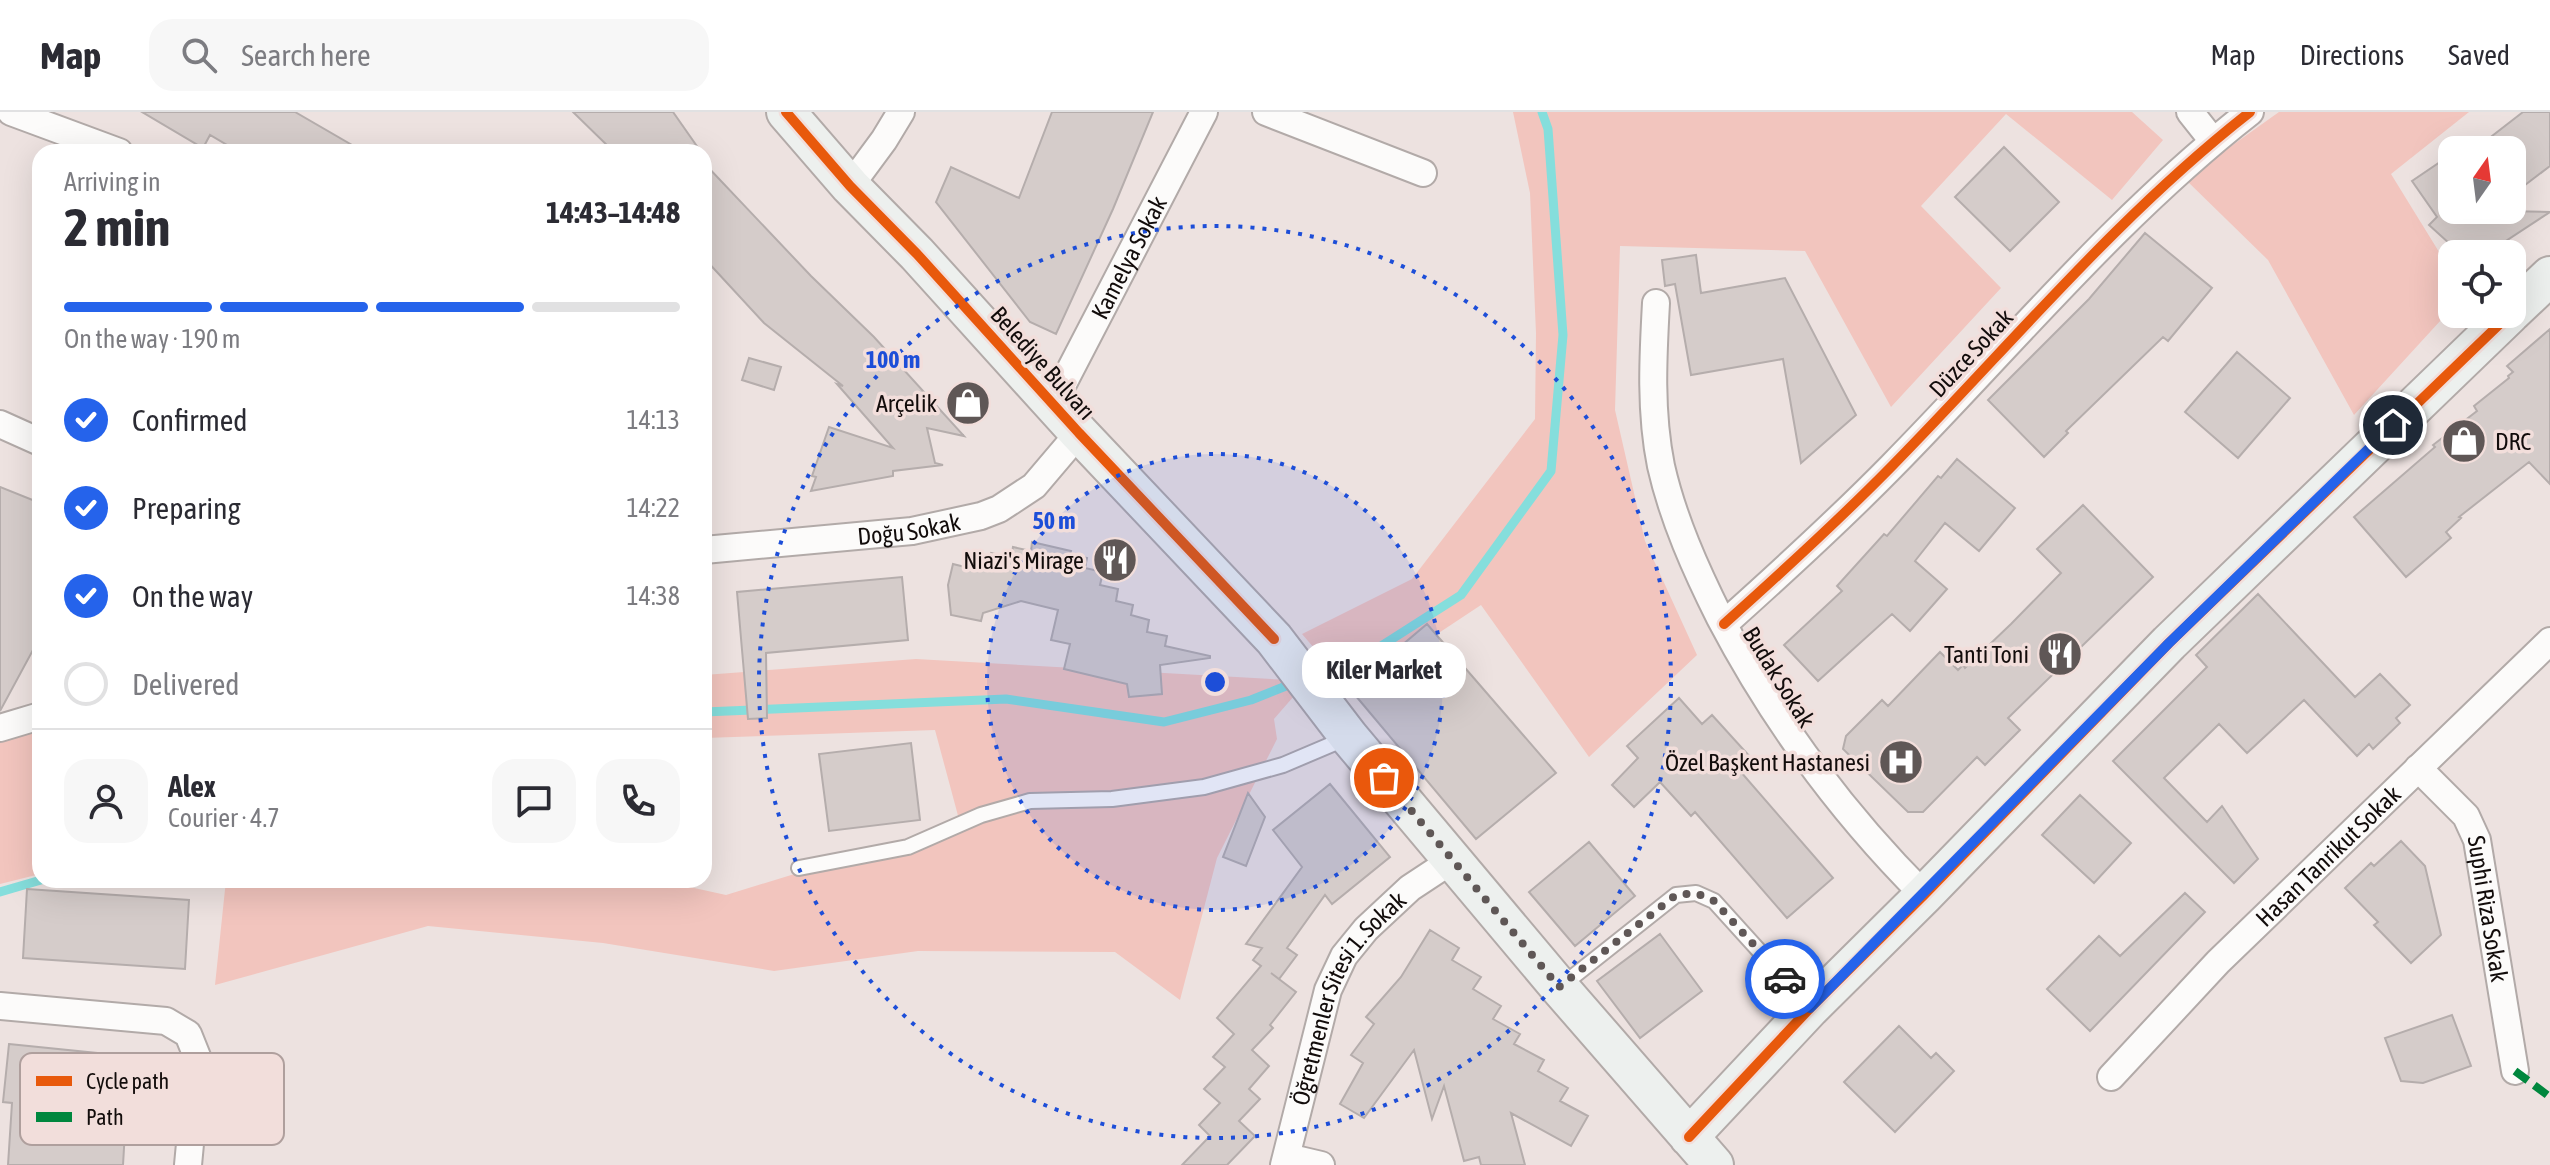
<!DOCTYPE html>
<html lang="en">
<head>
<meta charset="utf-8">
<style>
  :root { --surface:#fff; --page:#f7f7f7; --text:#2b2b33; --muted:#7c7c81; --line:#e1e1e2; --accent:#2563eb }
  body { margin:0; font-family:"Asap Condensed",sans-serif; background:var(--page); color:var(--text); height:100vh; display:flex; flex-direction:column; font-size:30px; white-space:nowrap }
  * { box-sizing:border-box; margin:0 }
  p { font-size:26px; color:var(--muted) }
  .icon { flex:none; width:44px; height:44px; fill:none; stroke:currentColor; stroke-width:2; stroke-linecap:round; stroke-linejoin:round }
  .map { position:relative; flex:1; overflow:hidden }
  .panel { position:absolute; left:32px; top:32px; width:680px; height:744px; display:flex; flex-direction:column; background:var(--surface); border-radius:24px; box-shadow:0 8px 32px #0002 }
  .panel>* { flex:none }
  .needle { width:52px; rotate:14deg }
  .tools { position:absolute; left:2438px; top:24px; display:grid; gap:16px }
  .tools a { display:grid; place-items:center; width:88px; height:88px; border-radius:16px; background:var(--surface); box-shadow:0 8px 32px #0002; font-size:40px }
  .pin { position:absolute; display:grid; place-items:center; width:68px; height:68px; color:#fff; margin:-34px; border:4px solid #fff; border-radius:50%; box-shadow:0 2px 8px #0007 }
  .courier { position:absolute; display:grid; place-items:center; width:80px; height:80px; margin:-40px; border:6px solid #2563eb; border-radius:50%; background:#fff; color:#222; box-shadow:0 2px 10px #0007 }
  .bubble { position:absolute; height:56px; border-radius:24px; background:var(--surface); box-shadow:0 8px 32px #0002; font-size:26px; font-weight:700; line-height:56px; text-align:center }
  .headline em { font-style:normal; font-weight:700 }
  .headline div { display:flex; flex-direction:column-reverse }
  .headline { display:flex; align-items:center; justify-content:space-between; height:136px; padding:0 32px }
  h1 { font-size:52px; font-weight:700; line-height:60px }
  .bar { display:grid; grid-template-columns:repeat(4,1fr); gap:12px 8px; align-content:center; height:96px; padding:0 32px }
  .bar i { height:10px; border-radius:6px; background:var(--line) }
  .bar .selected { background:var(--accent) }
  .bar p { grid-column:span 4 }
  .line { display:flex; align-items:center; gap:20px; padding:0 32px; border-top:2px solid var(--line) }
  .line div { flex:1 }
  .round { display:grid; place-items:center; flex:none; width:84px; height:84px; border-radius:24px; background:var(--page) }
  ol { padding:0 32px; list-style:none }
  li { display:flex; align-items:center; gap:24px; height:88px }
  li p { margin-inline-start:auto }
  li .icon { padding:8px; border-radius:50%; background:var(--accent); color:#fff; stroke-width:4 }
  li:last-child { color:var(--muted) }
  li i { width:44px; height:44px; border:4px solid var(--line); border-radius:50% }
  header { display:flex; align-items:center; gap:48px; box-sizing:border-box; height:112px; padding:0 40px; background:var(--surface); border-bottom:2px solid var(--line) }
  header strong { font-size:38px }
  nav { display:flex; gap:44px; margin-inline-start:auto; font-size:28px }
  .search { width:560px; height:72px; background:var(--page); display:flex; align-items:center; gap:20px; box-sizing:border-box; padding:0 28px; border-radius:24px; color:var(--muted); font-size:30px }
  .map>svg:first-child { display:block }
  .green { fill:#f2c5be }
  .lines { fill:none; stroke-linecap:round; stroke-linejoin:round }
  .stream { stroke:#85dedc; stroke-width:9 }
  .building { fill:#d5ccca; stroke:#b5adac; stroke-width:2 }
  .lane-casing { stroke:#b2aaa8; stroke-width:18 }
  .street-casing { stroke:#b2aaa8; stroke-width:30 }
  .secondary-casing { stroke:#b2aaa8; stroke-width:42 }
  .lane { stroke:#fcfbfa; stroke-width:14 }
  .street { stroke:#fcfbfa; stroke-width:26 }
  .secondary { stroke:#edf0ee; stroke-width:38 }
  .quiet { stroke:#00873e; stroke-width:8; stroke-dasharray:16 8; stroke-linecap:butt }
  .cycleway-casing { stroke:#f2dedb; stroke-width:15 }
  .cycleway { stroke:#e8590c; stroke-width:10 }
  .done { stroke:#5f5756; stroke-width:8; stroke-dasharray:0 14.4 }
  .route { stroke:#2563eb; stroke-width:10 }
  .ring { fill:none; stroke:#1d4ed8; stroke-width:4; stroke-dasharray:4 8 }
  .labels { text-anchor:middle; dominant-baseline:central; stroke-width:7; stroke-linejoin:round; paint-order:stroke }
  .street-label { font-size:24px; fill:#120c0b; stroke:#f2dedb }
  .poi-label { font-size:24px; fill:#120c0b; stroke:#f2dedb; text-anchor:end }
  .key { fill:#f2dedb; stroke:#af9f9d; stroke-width:2 }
  .key-label { font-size:22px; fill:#120c0b }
  .centre { fill:#1d4ed8; stroke:#f2dedb; stroke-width:4 }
  .ring-label { font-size:24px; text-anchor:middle; font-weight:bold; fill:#1d4ed8; stroke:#f2dedb; stroke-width:7; stroke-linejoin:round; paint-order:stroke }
</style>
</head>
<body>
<header>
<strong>Map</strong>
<div class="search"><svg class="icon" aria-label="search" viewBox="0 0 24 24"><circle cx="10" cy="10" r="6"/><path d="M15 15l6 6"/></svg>Search here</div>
<nav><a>Map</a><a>Directions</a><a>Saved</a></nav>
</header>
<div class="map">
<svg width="2550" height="1053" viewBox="0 0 2550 1053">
  <rect width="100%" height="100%" fill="#ede2e0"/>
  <path class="green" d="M1513,0h619l31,28 -51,60 -106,-86 -85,92 80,82 -110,119 -86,-156 -185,-5 -5,164 30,131 52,114 -108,102 -108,-152 -130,86 -49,-57 110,-55 123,-160 1,-86 -6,-140z
    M2279,0h190l-78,62 61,99v35l-98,107 -86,-155 -83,-81z
    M916,547l391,22 -33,38 3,20 -60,119 -37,142 -65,-48 -197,-1 -144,20 -171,-28 -175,-17 -213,59 11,-105h432l68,15 234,-72 -25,-93 -231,8v-63z
    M0,608l40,9v145l-40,10z"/>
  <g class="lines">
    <path class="stream" d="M1314,564l53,-21 94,-60 90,-124 12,-136 -15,-206 -6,-17
      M704,600l302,-13 158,23 87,-22 45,-18
      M0,780l41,-12"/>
  </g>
  <path class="building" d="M142,0h153l69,40h-125l-29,-17 -7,13z
    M573,0h100l28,40h-87z
    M1052,0h101l-40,97 -57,125 -26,-12 -94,-120 15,-35 68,31z
    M2523,0h27v54l-38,29v-45h-38z
    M2004,35l55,55 -49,49 -55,-54z
    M2452,42v56l98,2 -64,42h-25l-32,-29 8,-8 -25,-36z
    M704,51l107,113 63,61 90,99 -37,-8 8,35 8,2 -50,6v5l-82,15 5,-14 -4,-1 17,-49 64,21 -56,-64 6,2 -79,-63 -60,-65z
    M2145,121l67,55 -44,53 -5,-4 -97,94 2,2 -24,24 -56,-57 101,-101z
    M1696,143l5,38 84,-15 71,137 -55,48 -18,-104 -92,16 -16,-91 -10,2 -3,-26z
    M2550,217v155l-21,-22 -70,55 2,1 -15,14 5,6 -45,39 -52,-60 81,-70 -2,-2 44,-34 -3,-5 35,-28 -1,-2 5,-4 -6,-6z
    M2237,240l53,46 -52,60 -53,-46z
    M749,246l32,9 -7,23 -32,-10z
    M1957,347l58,49 -36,43 -34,-28 -30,38 32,28 -37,42 -18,-17 -74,67 -34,-36 58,-54 -5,-5 47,-52 3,2 51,-60 3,2z
    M0,375l40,16v134l-40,74z
    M2083,393l70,72 -145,141 12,12 -35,35 -8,-8 -54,55h-15l-65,-63 3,-13 36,-36 6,6 52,-54 18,18 5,-5 2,3 46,-44 50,-51 -24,-24z
    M1032,430l39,9 -1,3 17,4 -2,10 18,4 -3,13 18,4 -2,12 17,4 -2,10 18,5 -2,12 20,4 -2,10 45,10v2l-50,7 2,29 -33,3 -2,-13 -63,-15 6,-25 -19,-4 7,-30 -37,-9 -38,12 -2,8 -30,-6 -3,-30 5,-21 20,5 2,-12 14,3 2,-7 20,5 2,-11 18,4z
    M902,465l6,63 -142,13 1,65 -19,1 -11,-127z
    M2258,482l97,103 25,-23 30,31 -14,13 4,5 -27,26 -4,-5 -12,12 -53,-56 -57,53 -28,-29 -55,54 43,44 15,-16 36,53 -24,24 -121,-122 94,-94 -11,-12z
    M1427,512l129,149 -80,66 -126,-150z
    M1679,586l23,26 10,-9 40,44 -12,12 93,107 -46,40 -92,-106 -4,4 -31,-34 -26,25 -22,-22 26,-27 -11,-12z
    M911,631l9,77 -91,11 -10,-77z
    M1330,672l60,73 -58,47 -7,-9 -38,53 10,7 -18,24 -8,-6 25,19 -26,33 3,3 -21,22 17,16 -20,23 11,10 -21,22 16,15 -28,29h-45l28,-29 -11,-11 21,-22 -16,-14 21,-22 -12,-10 21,-23 -17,-16 44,-52 -8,-6 9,-12 -16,-4 56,-77 -29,-37z
    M1248,681l17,24 -19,49 -23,-9z
    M2080,683l51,48 -37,40 -52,-48z
    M2401,729l24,25 16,69 -30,28 -37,-38 4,-3 -33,-34 26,-25 3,3z
    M1589,730l46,54 -60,50 -46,-54z
    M27,777l162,11 -4,69 -162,-11z
    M2185,781l20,19 -115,119 -43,-42 52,-53 21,20z
    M1430,818l29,18 -7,12 29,17 -8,12 28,17 -8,13 27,15 -6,10 30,16 -6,11 30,17 -8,13 28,15 -17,30 -60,-33 14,52h-44l-2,-8 -15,4 -20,-75 -12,33 -18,-69 -50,68 -24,-14 23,-41 -12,-8 23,-31 -8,-7 35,-40z
    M1660,822l42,57 -62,47 -43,-57z
    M2452,903l19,51 -48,17 -22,-2 -16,-43z
    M1899,914l32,32 5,-5 18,18 -59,61 -51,-50z
    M9,932l127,13 -7,58 -3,-1 -3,51h-115l4,-62 -9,-1z"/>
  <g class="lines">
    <g class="lane-casing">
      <path id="lane" d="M799,756l109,-21 73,-32 49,-14 82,-2 92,-12 79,-22 66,-28
        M1560,875l116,-92 20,-2 18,8 96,106"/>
    </g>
    <g class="street-casing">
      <g id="street">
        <path d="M11,0l108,40"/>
        <path d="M1266,0l157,61"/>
        <path d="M2190,0l23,29"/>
        <path d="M850,74l34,-46 17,-28"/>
        <path d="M1656,191c-3,54 -6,109 5,163 12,53 35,104 59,152 54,103 122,195 204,277"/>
        <path id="s1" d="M1053,291l151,-291"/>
        <path d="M0,312l40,18"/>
        <path id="s2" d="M704,438l208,-19 69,-15 18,-7 35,-23 45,-53"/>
        <path d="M1724,512c57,-51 114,-103 168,-158 118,-120 225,-250 358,-354"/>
        <path d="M0,616l40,-12"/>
        <path id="s3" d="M2418,656l48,48 11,24 38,231"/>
        <path d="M0,894l166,15 22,13 10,25 -10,106"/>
        <path id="s4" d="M2111,965l107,-115 332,-321"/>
        <path d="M1287,1045l34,8"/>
        <path id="s5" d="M1284,1053l44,-175 16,-34 22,-27 44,-41 44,-29"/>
      </g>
    </g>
    <g class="secondary-casing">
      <path id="secondary" d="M786,0l64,74 67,68 162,179 195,206 75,98 210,250 155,178
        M2512,200l38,-36
        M1689,1025l121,-129 114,-113 245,-252 341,-329"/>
    </g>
    <use href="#lane" class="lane"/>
    <use href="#street" class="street"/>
    <use href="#secondary" class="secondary"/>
    <path class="quiet" d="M2515,959l35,26"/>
    <g class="cycleway-casing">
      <path id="cycleway" d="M786,0l64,74 67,68 162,179 195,206
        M1724,512c57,-51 114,-103 168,-158 118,-120 225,-250 358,-354
        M1689,1025l121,-129 114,-113 245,-252 341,-329"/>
    </g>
    <use href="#cycleway" class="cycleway"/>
  </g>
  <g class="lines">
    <path class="done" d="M1384,666l175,209 117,-92 20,-2 18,8 71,78"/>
    <path class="route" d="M1785,867l25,29 359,-365 224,-218"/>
  </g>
  <circle cx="1215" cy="570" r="228" fill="#1d4ed8" fill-opacity=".12"/>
  <g class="ring">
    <circle cx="1215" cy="570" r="228"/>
    <circle cx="1215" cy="570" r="456"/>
  </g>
  <defs>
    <g id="shop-disc" transform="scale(2.3)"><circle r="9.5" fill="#5f5756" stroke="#f2dedb"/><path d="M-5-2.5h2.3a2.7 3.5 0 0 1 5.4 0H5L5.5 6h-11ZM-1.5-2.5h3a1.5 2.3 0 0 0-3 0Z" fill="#fff"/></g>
    <g id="restaurant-disc" transform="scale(2.3)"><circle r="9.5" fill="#5f5756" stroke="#f2dedb"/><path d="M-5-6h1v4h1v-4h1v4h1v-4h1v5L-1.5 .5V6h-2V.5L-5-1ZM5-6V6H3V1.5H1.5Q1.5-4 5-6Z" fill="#fff"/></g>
    <g id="hospital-disc" transform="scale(2.3)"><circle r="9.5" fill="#5f5756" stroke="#f2dedb"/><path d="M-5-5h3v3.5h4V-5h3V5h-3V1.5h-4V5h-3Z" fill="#fff"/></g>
  </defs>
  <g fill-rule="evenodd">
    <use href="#shop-disc" x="968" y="291"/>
    <use href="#shop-disc" x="2464" y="329"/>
    <use href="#restaurant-disc" x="1115" y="448"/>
    <use href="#restaurant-disc" x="2060" y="542"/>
    <use href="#hospital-disc" x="1901" y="650"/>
  </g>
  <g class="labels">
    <g class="street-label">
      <text stroke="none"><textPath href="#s1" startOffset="164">Kamelya Sokak</textPath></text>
      <text transform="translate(1971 241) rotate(-47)">Düzce Sokak</text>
      <text transform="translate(1043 251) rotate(48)">Belediye Bulvarı</text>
      <text stroke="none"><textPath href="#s2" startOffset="206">Doğu Sokak</textPath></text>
      <text transform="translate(1779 565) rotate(58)">Budak Sokak</text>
      <text stroke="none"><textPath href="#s4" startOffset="310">Hasan Tanrikut Sokak</textPath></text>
      <text stroke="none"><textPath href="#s3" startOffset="164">Suphi Riza Sokak</textPath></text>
      <text stroke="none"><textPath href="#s5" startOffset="182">Öğretmenler Sitesi 1. Sokak</textPath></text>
    </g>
    <g class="poi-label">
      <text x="937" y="291">Arçelik</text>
      <text x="2495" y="329" text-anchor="start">DRC</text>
      <text x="1084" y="448">Niazi's Mirage</text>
      <text x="2029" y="542">Tanti Toni</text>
      <text x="1870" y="650">Özel Başkent Hastanesi</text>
    </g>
  </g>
  <rect x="20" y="941" width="264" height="92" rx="12" class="key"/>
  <rect x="36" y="964" width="36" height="10" fill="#e8590c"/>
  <rect x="36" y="1000" width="36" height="10" fill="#00873e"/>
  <g class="key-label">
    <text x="86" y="977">Cycle path</text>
    <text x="86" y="1013">Path</text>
  </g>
  <circle cx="1215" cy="570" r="12" class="centre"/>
  <g class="ring-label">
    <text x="893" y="256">100 m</text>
    <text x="1054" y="417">50 m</text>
  </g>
</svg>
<div class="tools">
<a><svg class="needle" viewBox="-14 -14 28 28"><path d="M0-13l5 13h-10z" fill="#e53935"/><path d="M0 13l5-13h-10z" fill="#7c7c81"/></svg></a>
<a><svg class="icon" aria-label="locate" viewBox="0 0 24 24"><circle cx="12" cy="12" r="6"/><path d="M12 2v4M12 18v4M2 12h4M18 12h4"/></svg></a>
</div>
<div class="pin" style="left:1384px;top:666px;background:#ea580c"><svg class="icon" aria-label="bag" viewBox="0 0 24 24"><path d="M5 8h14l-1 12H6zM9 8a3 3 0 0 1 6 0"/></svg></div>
<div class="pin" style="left:2393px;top:313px;background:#1f2937"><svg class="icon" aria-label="home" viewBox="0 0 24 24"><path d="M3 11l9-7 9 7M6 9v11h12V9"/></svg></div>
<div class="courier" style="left:1785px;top:867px"><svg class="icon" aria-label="car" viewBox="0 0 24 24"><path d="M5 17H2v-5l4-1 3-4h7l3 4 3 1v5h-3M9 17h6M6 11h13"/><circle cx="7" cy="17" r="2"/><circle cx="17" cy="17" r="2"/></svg></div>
<div class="bubble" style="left:1302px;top:530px;width:164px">Kiler Market</div>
<section class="panel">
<div class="headline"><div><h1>2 min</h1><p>Arriving in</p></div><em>14:43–14:48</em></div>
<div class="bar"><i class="selected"></i><i class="selected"></i><i class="selected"></i><i></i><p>On the way · 190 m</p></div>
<ol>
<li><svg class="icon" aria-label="check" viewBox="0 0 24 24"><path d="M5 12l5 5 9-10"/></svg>Confirmed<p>14:13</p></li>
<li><svg class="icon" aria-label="check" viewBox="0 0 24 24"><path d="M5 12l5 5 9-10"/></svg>Preparing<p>14:22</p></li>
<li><svg class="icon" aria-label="check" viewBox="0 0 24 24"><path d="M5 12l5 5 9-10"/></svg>On the way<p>14:38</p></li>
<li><i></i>Delivered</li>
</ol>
<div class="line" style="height:144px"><a class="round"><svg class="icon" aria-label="person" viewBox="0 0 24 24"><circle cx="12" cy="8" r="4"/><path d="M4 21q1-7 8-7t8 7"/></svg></a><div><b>Alex</b><p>Courier · 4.7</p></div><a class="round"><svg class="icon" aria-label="chat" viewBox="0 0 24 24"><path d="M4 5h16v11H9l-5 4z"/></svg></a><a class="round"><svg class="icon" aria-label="phone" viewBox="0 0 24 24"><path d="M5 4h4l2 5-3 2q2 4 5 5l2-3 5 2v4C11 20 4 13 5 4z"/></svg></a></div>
</section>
</div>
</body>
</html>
